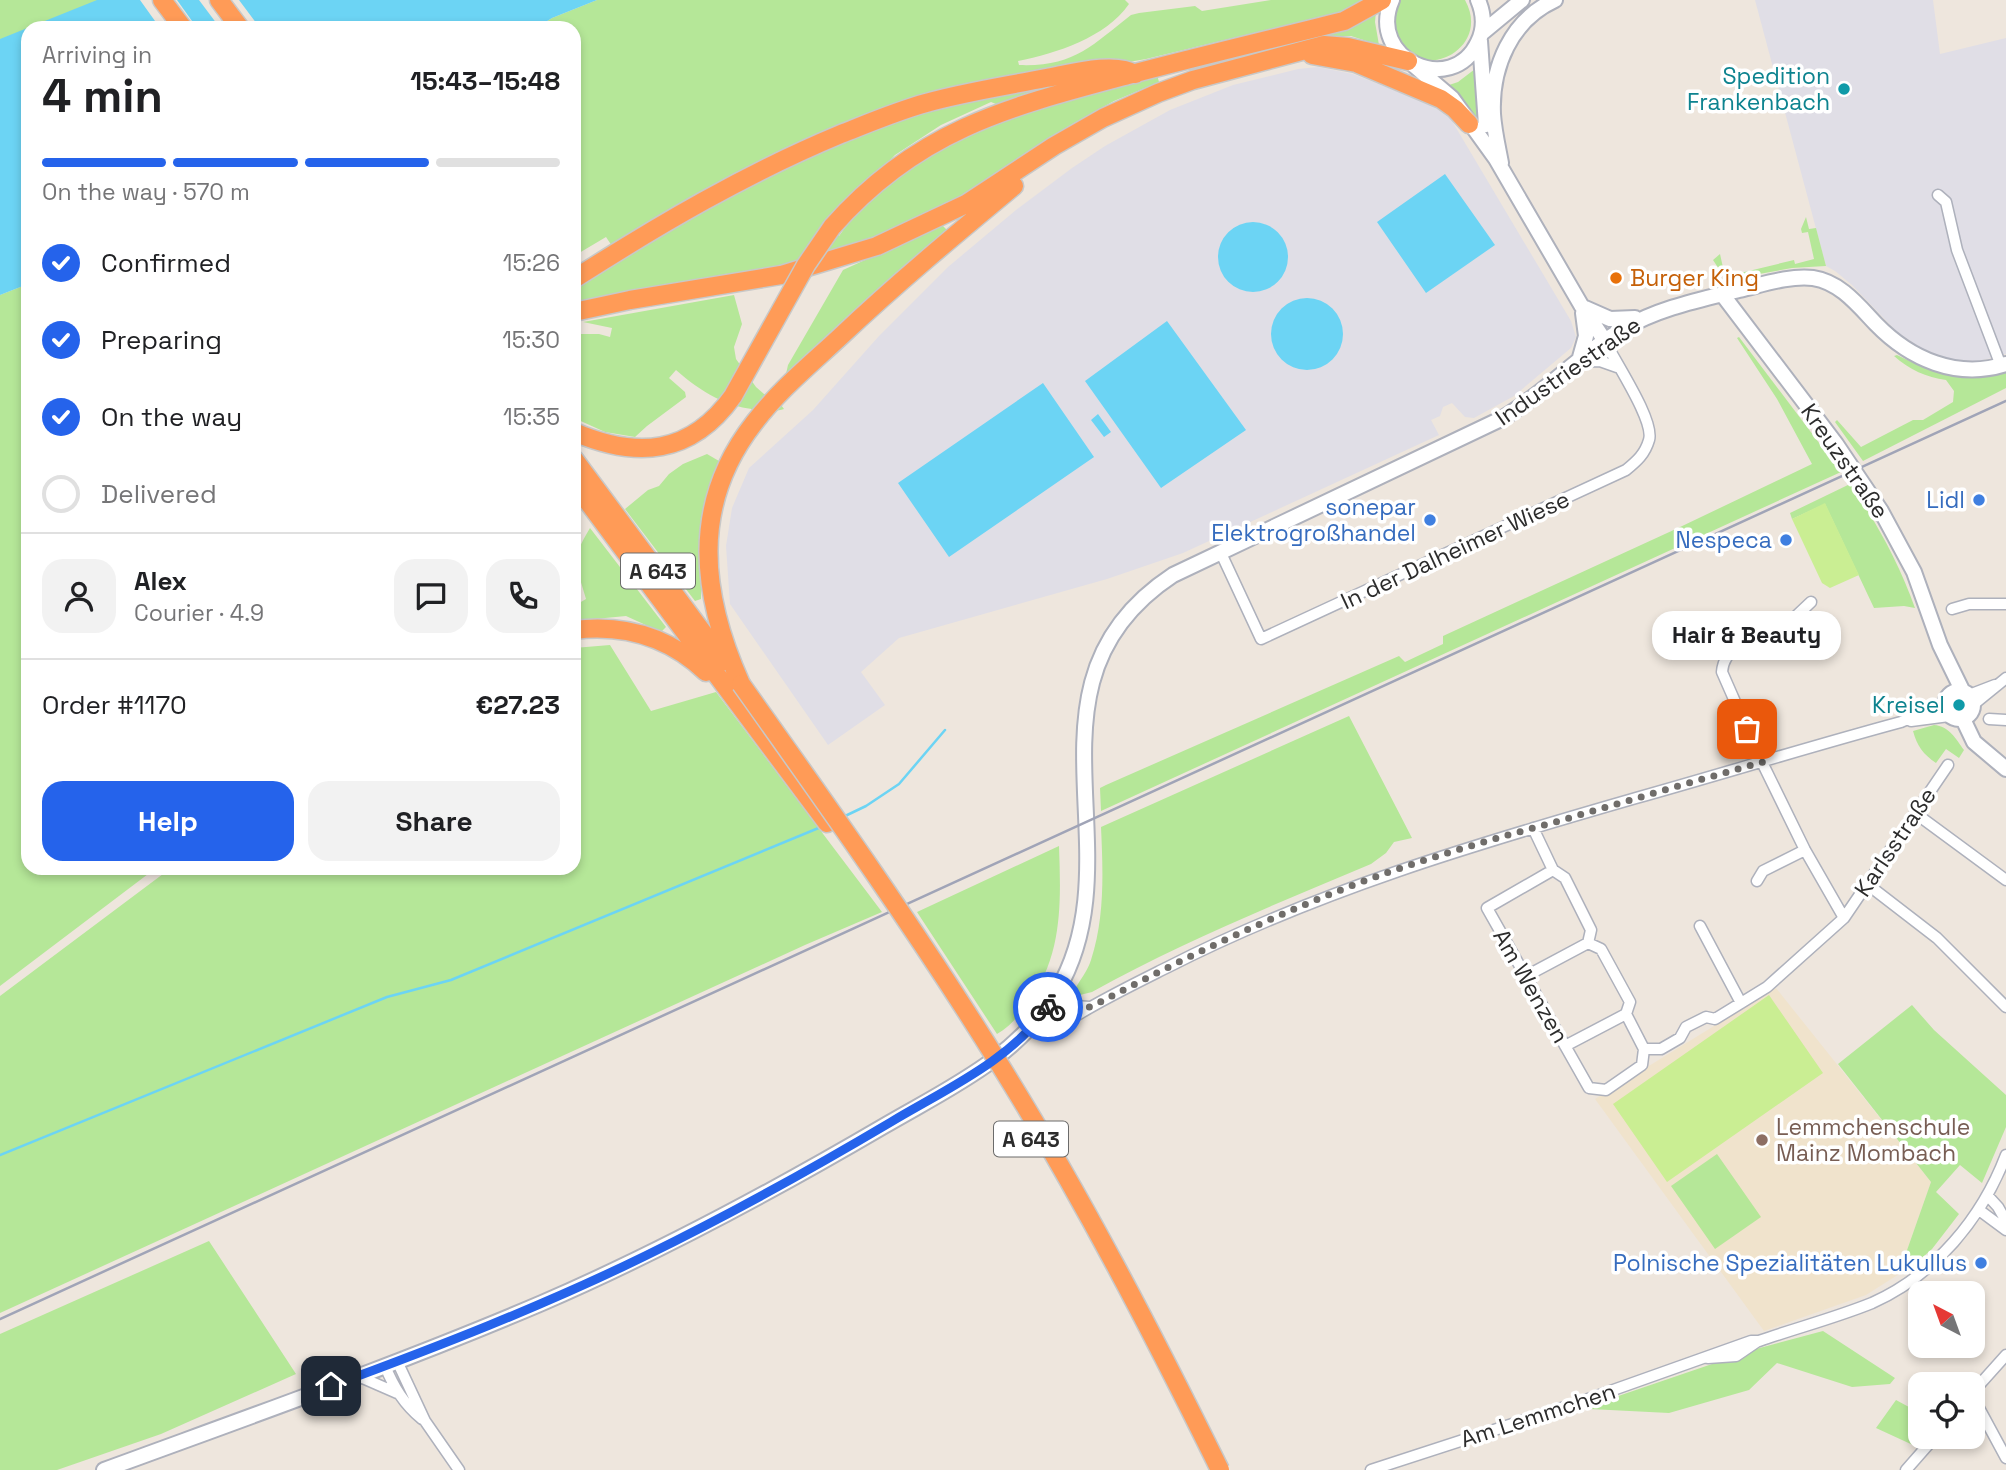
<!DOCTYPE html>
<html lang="en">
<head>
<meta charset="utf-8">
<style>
  :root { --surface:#fff; --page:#f2f2f2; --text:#202124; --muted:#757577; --line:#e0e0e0; --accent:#2563eb }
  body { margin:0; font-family:"Space Grotesk",sans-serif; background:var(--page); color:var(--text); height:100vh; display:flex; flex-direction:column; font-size:26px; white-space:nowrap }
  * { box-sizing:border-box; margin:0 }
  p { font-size:23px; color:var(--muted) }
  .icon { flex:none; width:38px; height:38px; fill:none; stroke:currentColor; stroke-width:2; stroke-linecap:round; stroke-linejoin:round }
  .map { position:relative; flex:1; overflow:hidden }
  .sheet { position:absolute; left:21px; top:21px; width:560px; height:854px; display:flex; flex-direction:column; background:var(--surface); border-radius:21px; box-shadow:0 4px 10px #0003 }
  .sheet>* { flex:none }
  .needle { width:46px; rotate:319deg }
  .buttons { position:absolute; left:1908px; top:1281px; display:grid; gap:14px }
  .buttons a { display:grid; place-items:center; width:77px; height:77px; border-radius:14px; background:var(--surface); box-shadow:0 4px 10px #0003; font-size:35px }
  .pin { position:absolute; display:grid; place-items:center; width:60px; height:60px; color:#fff; margin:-30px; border-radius:14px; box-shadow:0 4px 10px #0006 }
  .courier { position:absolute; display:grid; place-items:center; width:70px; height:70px; margin:-35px; border:5px solid #2563eb; border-radius:50%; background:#fff; color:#222; box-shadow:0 2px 9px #0007 }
  .bubble { position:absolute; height:49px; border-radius:21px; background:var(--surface); box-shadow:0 4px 10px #0003; font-size:23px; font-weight:600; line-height:49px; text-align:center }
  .headline em { font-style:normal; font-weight:600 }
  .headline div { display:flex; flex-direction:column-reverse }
  .headline { display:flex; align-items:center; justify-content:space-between; height:119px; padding:0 21px }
  h1 { font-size:46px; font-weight:600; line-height:52px }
  .bar { display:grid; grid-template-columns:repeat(4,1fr); gap:10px 7px; align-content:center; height:84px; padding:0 21px }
  .bar i { height:9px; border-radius:5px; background:var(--line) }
  .bar .current { background:var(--accent) }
  .bar p { grid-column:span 4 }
  .line { display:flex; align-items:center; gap:18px; padding:0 21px; border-top:2px solid var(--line) }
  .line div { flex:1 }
  .round { display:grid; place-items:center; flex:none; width:74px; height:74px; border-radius:21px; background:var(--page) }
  ol { padding:0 21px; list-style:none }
  li { display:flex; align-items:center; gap:21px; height:77px }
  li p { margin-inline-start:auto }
  li .icon { padding:7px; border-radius:50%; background:var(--accent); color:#fff; stroke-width:4 }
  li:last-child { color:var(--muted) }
  li i { width:38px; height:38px; border:4px solid var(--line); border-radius:50% }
  .primary-button { display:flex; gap:14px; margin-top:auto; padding:14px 21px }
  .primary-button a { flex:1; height:80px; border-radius:21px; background:var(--accent); color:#fff; font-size:28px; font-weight:600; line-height:80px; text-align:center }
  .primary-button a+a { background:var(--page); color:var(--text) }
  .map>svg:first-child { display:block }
  .industrial { fill:#e0dee6 }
  .education { fill:#f0e3cc }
  .green { fill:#b5e798 }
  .pitch { fill:#caee93 }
  .water { fill:#6cd4f4 }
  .pier { fill:#eee6dd }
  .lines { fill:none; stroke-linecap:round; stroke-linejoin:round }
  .stream { stroke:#6cd4f4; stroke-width:2.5 }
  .street-casing { stroke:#aeb1bc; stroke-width:13 }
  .secondary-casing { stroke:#aeb1bc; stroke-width:18 }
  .highway-casing { stroke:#c8c8c8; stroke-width:21 }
  .street { stroke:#fff; stroke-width:10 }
  .secondary { stroke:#fff; stroke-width:14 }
  .highway { stroke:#ff9b57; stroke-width:18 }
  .rail { stroke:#a0a4b7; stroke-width:2.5 }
  .highway-bridge-casing { stroke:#c8c8c8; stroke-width:21; stroke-linecap:butt }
  .highway-bridge { stroke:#ff9b57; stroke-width:18 }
  .done { stroke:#706d6a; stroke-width:7; stroke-dasharray:0 12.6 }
  .route { stroke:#2563eb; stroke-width:9 }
  .culture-dot { fill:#0f9aa8; stroke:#fff; stroke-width:2.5 }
  .food-dot { fill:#e8710a; stroke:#fff; stroke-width:2.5 }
  .shop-dot { fill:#3f7fe0; stroke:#fff; stroke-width:2.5 }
  .education-dot { fill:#8d6e63; stroke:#fff; stroke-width:2.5 }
  .labels { text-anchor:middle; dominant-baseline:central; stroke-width:7; stroke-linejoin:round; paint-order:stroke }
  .shield { fill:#fff; stroke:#6b6b6b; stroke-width:2 }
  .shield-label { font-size:21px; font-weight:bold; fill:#2c2c2c }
  .culture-label { font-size:23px; fill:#0d838f; stroke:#fff; text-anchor:end }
  .food-label { font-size:23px; fill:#c56008; stroke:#fff; text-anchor:start }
  .street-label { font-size:23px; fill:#2c2c2c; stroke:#fff }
  .shop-label { font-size:23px; fill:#366cbe; stroke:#fff; text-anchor:end }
  .education-label { font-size:23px; fill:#785e54; stroke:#fff; text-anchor:start }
</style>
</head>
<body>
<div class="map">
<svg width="2006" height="1470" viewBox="0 0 2006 1470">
  <rect width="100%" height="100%" fill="#eee6dd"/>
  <path class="industrial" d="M1755,0h178l7,54 66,-16v316l-30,8 -24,-2 -27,-9 -28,-19 -45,-47 -17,-14 -9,-5z
    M1318,67l35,7 73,29 23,13 122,205 5,16 -5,11 -57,48 -40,22 -9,-1 -13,-14 -9,4 -3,9 -9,4 8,15 -256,118 -76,26 -208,59 -38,34 24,33 -57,40 -98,-141 -4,-58 6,-38 17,-40 64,-58 66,-74 69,-69 68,-57 56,-42 33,-22 65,-36 63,-25 65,-16z"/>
  <path class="education" d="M1776,988l155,194 -25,71 9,11 -49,31 -102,36 -169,-232z"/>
  <path class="green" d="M0,0h276l-248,28 -28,135z
    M597,0h528l4,4c-24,34 -72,49 -111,57l1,4c55,2 72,-19 112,-50l8,-2 56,-7 7,5 69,-11h97l-17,12 -54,14 -35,5 -116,28 -237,41 -49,17 -13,8 -32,11 -60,28 -143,82 -6,-9 -32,19v-228h-38l16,-10z
    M1400,0h65c28,50 -48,86 -68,37 -5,-11 -4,-26 3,-37z
    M1376,11l-1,11 4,23 -28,-9h-41z
    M1475,69l7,61 -36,-44 12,-4z
    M1097,74l-101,30 -5,-2 -50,23 -46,30 -68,73 12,8 8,-11 -1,-2 43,-41 45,-34 93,-38 130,-35 2,7 -45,19 -45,25 -69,47 -92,53 -80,30 -38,12 -216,36v-16l5,-3 96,-61 123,-67 125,-48z
    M1806,217l3,12 7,-1 10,38 -34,2 -55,10 -14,-3 -10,-15 7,-6 4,18 6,-2 2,5 62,-15 1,4 19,-5 -6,-27 -6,1 -1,-4z
    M942,225l5,5 -58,49 -105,104 4,-18 55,-95z
    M28,284v584h128l-156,118v-691z
    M734,295l8,29 -8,23 2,12 20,28 8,7 12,4 8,11c-8,3 -15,1 -23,1 -34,-2 -60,-18 -85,-40l-7,8 16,14 1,5 -39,29 -12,11 -30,-5 -31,-14v-84h25l11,3 2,-9 -29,-6z
    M1739,337l102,135 -740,339 -1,-23 6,-3 293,-129 6,6 38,-18v-8l235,-108 134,-64 -35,-65 -40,-61z
    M1897,355c35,18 70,29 109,17v16l-143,73 -28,-39 2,-2 24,27 52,-27h10l30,-18 1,-11 -8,-11c-20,-3 -36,-10 -52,-24z
    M707,454l12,7 -16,46 -2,92 -6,2 -70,-92 23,-19 11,-4 10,-12 14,-10z
    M1850,484c27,39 49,79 65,124l-11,-2 -30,2 -49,-104 -33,15 -2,-6z
    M590,528l76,99 -5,5 -35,-16 -52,5v-15l12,-7c-10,-36 -16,-38 4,-71z
    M610,645l41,66 65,-19 166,220 -77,33 -805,368v-317l171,-128h403v-220z
    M1349,716l63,122 -18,4 -8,11 -15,11c-95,40 -189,78 -279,128l-12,3 -5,-6c5,-9 13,-19 16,-29 14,-43 12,-89 10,-133z
    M1934,725c15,1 22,14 30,25l-5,8 -13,-9 -10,14c-13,-9 -19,-17 -23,-32z
    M1059,846c2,56 4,110 -31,157 -9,12 -18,24 -31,31l-80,-122z
    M1912,1005l22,25 72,65v32l-24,56 -22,-18 -24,27 23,22 -27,35 -17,15 -9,-11 25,-71 -93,-118z
    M1717,1154l44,63 -46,32 -44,-63z
    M209,1241l87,133 -135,60 -104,36h-57v-136z
    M1823,1331l72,47 -5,6 -38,3 -75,-24 -28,27 -80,23 -79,-4 -1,-3 167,-57z
    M1896,1400l24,13v24h2l-7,9 -39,-18z"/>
  <path class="pitch" d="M1825,503l34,72 -29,13 -8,-5 -30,-64z
    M1769,995l54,78 -156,109 -54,-78z"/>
  <path class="water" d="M97,0h500l-45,18 -16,10h-508v256l-28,11v-256z
    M1445,174l50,71 -69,48 -49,-71z
    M1218 257a35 35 0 1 1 70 0a35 35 0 1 1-70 0Z
    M1271 334a36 36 0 1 1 72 0a36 36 0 1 1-72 0Z
    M1167,321l79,109 -85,58 -76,-107z
    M1043,383l51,74 -145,100 -51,-74z
    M1098,414l13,18 -7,5 -13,-17z"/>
  <path class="pier" d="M140,0h37l20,28h-37z
    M199,0h40l21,28h-40z"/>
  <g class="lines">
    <path class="stream" d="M843,817l23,-11 33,-22 46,-54
      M0,1155l387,-158 64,-17 370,-153"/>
    <g class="street-casing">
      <path id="street" d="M1938,195l8,7 11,48 44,116
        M1578,362l22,-1 17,6
        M1220,551l41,88 365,-169c11,-9 19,-16 23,-30 6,-19 -34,-78 -44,-99
        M1811,602l-18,17 -55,27c-10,8 -15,14 -16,26l36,82 47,96 39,68
        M1952,609l17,-5h37
        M1969,695l26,-10
        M1973,705l33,-27
        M1989,719l17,1
        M1911,721l38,-5
        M1915,813l91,67
        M1533,828l20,42 12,8 26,52 -3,13 13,6 29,53 -4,12 18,35
        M1553,870l-66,38 102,180 17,2 36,-25 2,-16h17l19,-11 6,-11 20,-10 9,2 52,-32 77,-69 104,-153
        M1757,881l6,-10 42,-21
        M1867,884l70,54 69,69
        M1700,926l41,77
        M1526,976l62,-33
        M1054,996l19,10 17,1
        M1046,1009l17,8 16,-3c28,-17 59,-32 89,-47 149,-76 308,-123 468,-169 89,-25 176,-52 265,-76l44,-19
        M1565,1046l61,-32
        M1988,1196l10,11 8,14
        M1979,1210l27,20
        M1708,1358l28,-2 22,-15
        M397,1361l28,60 34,49
        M385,1366c9,22 19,38 37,53
        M358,1376l39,17
        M1972,1393l34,-38
        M1972,1395l34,63
        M1371,1470l200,-65 180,-64h8c37,-13 76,-23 113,-38 63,-28 110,-85 134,-148
        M1906,1470l29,-33"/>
    </g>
    <g class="secondary-casing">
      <path id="secondary" d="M1392,0c-26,59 60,98 86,42 7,-14 6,-28 0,-42
        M1482,33l40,-33
        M1480,41l6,84
        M1411,63l41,35 44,61 85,146 24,36
        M1501,163c-3,-16 -7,-33 -8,-49 -2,-47 18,-94 62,-114
        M1722,294l114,150 45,67 33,61 26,73 23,47
        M1585,308l25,11 25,-1
        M1579,361l7,-25 -3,-23
        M1945 705a14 14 0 1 1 28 0a14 14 0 1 1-28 0Z
        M1963,719l11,23 32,27
        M104,1470c147,-54 295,-106 438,-167 118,-51 231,-112 342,-177 63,-37 135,-69 173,-135 82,-139 -48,-308 116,-416l330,-157c43,-26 77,-64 120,-89 36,-21 76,-29 116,-39 22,-5 51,-15 74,-12 27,4 45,27 63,46 34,35 81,56 130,40"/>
    </g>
    <g class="highway-casing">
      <path id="highway" d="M162,0l21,28
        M219,0l21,28
        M1312,55l44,8 85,36 14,10 14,15
        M832,227c85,-97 176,-120 296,-152 72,-19 144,-36 216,-54l38,-21
        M574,279c86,-55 173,-106 267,-145 28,-11 56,-23 85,-31 39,-11 80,-17 120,-25 23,-4 69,-17 89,-4
        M574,312l56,-12 151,-25 96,-29 89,-42 88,-58 49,-28 55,-25 35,-13 131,-35 24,2 60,14
        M574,459l150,202
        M574,483l253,340
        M574,630c50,-6 95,7 132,42
        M741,684c-40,-89 -51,-179 13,-261 25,-33 57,-59 87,-87 55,-52 114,-101 173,-150"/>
    </g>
    <use href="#street" class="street"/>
    <use href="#secondary" class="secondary"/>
    <use href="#highway" class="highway"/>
    <path class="rail" d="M0,1319l2006,-918"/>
    <g class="highway-bridge-casing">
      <path id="highway-bridge" d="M574,432c63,27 117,23 159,-36l73,-131 26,-38
        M741,684c89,125 178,250 259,381 81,130 152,267 220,405"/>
    </g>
    <use href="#highway-bridge" class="highway-bridge"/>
  </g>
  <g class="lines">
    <path class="done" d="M1048,1007l6,-11 19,10 18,1c85,-45 170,-86 260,-121 68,-26 138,-46 208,-65 68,-20 136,-40 204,-59l-16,-33"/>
    <path class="route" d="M331,1386c106,-39 212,-80 314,-130 84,-41 165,-86 246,-134 55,-33 119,-61 157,-115"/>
  </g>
  <g class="culture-dot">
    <circle cx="1844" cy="89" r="7"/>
    <circle cx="1959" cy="705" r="7"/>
  </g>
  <circle class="food-dot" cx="1616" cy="278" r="7"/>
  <g class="shop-dot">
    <circle cx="1979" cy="500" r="7"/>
    <circle cx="1430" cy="520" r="7"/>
    <circle cx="1786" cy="540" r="7"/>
    <circle cx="1981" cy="1263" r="7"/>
  </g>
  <circle class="education-dot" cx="1762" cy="1140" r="7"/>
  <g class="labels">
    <g class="shield">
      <rect x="621" y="553.5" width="74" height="35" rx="5"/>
      <rect x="994" y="1121.5" width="74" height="35" rx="5"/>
    </g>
    <g class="shield-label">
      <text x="658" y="571">A 643</text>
      <text x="1031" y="1139">A 643</text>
    </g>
    <g class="culture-label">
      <text x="1830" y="76">Spedition<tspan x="1830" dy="26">Frankenbach</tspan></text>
      <text x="1945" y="705">Kreisel</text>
    </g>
    <g class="food-label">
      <text x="1630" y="278">Burger King</text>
    </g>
    <g class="street-label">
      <text transform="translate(1568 371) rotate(-35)">Industriestraße</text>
      <text transform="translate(1845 461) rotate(55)">Kreuzstraße</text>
      <text transform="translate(1455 550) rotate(-25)">In der Dalheimer Wiese</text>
      <text transform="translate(1895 842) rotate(-56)">Karlsstraße</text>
      <text transform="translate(1531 986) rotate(60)">Am Wenzen</text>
      <text transform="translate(1538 1415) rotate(-18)">Am Lemmchen</text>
    </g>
    <g class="shop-label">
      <text x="1965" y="500">Lidl</text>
      <text x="1416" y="507">sonepar<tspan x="1416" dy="26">Elektrogroßhandel</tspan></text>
      <text x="1772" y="540">Nespeca</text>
      <text x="1967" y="1263">Polnische Spezialitäten Lukullus</text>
    </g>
    <g class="education-label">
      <text x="1776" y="1127">Lemmchenschule<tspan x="1776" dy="26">Mainz Mombach</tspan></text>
    </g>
  </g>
</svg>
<div class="buttons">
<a><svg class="needle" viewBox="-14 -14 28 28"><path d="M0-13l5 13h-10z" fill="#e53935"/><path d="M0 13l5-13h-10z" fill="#757577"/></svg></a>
<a><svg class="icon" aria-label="locate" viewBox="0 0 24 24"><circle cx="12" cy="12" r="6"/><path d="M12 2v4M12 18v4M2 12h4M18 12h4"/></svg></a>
</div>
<div class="pin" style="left:1747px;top:729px;background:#ea580c"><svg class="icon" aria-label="bag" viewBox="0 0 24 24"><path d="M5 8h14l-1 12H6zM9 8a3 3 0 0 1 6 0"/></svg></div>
<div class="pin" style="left:331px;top:1386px;background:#1f2937"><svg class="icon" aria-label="home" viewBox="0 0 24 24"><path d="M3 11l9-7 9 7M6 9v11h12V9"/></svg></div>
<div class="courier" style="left:1048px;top:1007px"><svg class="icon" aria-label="bike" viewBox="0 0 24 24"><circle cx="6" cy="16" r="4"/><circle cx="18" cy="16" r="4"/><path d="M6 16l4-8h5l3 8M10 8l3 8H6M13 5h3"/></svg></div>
<div class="bubble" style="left:1652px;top:611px;width:189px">Hair &amp; Beauty</div>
<section class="sheet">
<div class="headline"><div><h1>4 min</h1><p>Arriving in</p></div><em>15:43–15:48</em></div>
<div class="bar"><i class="current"></i><i class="current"></i><i class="current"></i><i></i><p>On the way · 570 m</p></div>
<ol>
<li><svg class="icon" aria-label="check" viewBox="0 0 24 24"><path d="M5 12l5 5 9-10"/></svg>Confirmed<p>15:26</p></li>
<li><svg class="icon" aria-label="check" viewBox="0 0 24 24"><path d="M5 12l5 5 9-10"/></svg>Preparing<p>15:30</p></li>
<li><svg class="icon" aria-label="check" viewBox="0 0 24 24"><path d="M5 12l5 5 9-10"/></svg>On the way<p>15:35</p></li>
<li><i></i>Delivered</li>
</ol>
<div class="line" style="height:126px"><a class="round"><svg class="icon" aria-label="person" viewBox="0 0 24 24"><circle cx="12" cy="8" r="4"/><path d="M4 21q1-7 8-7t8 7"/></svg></a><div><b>Alex</b><p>Courier · 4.9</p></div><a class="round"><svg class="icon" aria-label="chat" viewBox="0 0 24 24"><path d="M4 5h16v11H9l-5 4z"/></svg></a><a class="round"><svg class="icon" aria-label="phone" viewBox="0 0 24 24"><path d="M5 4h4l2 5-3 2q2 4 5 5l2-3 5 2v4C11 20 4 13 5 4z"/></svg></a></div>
<div class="line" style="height:91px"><div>Order #1170</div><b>€27.23</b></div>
<div class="primary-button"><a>Help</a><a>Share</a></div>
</section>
</div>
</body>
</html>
